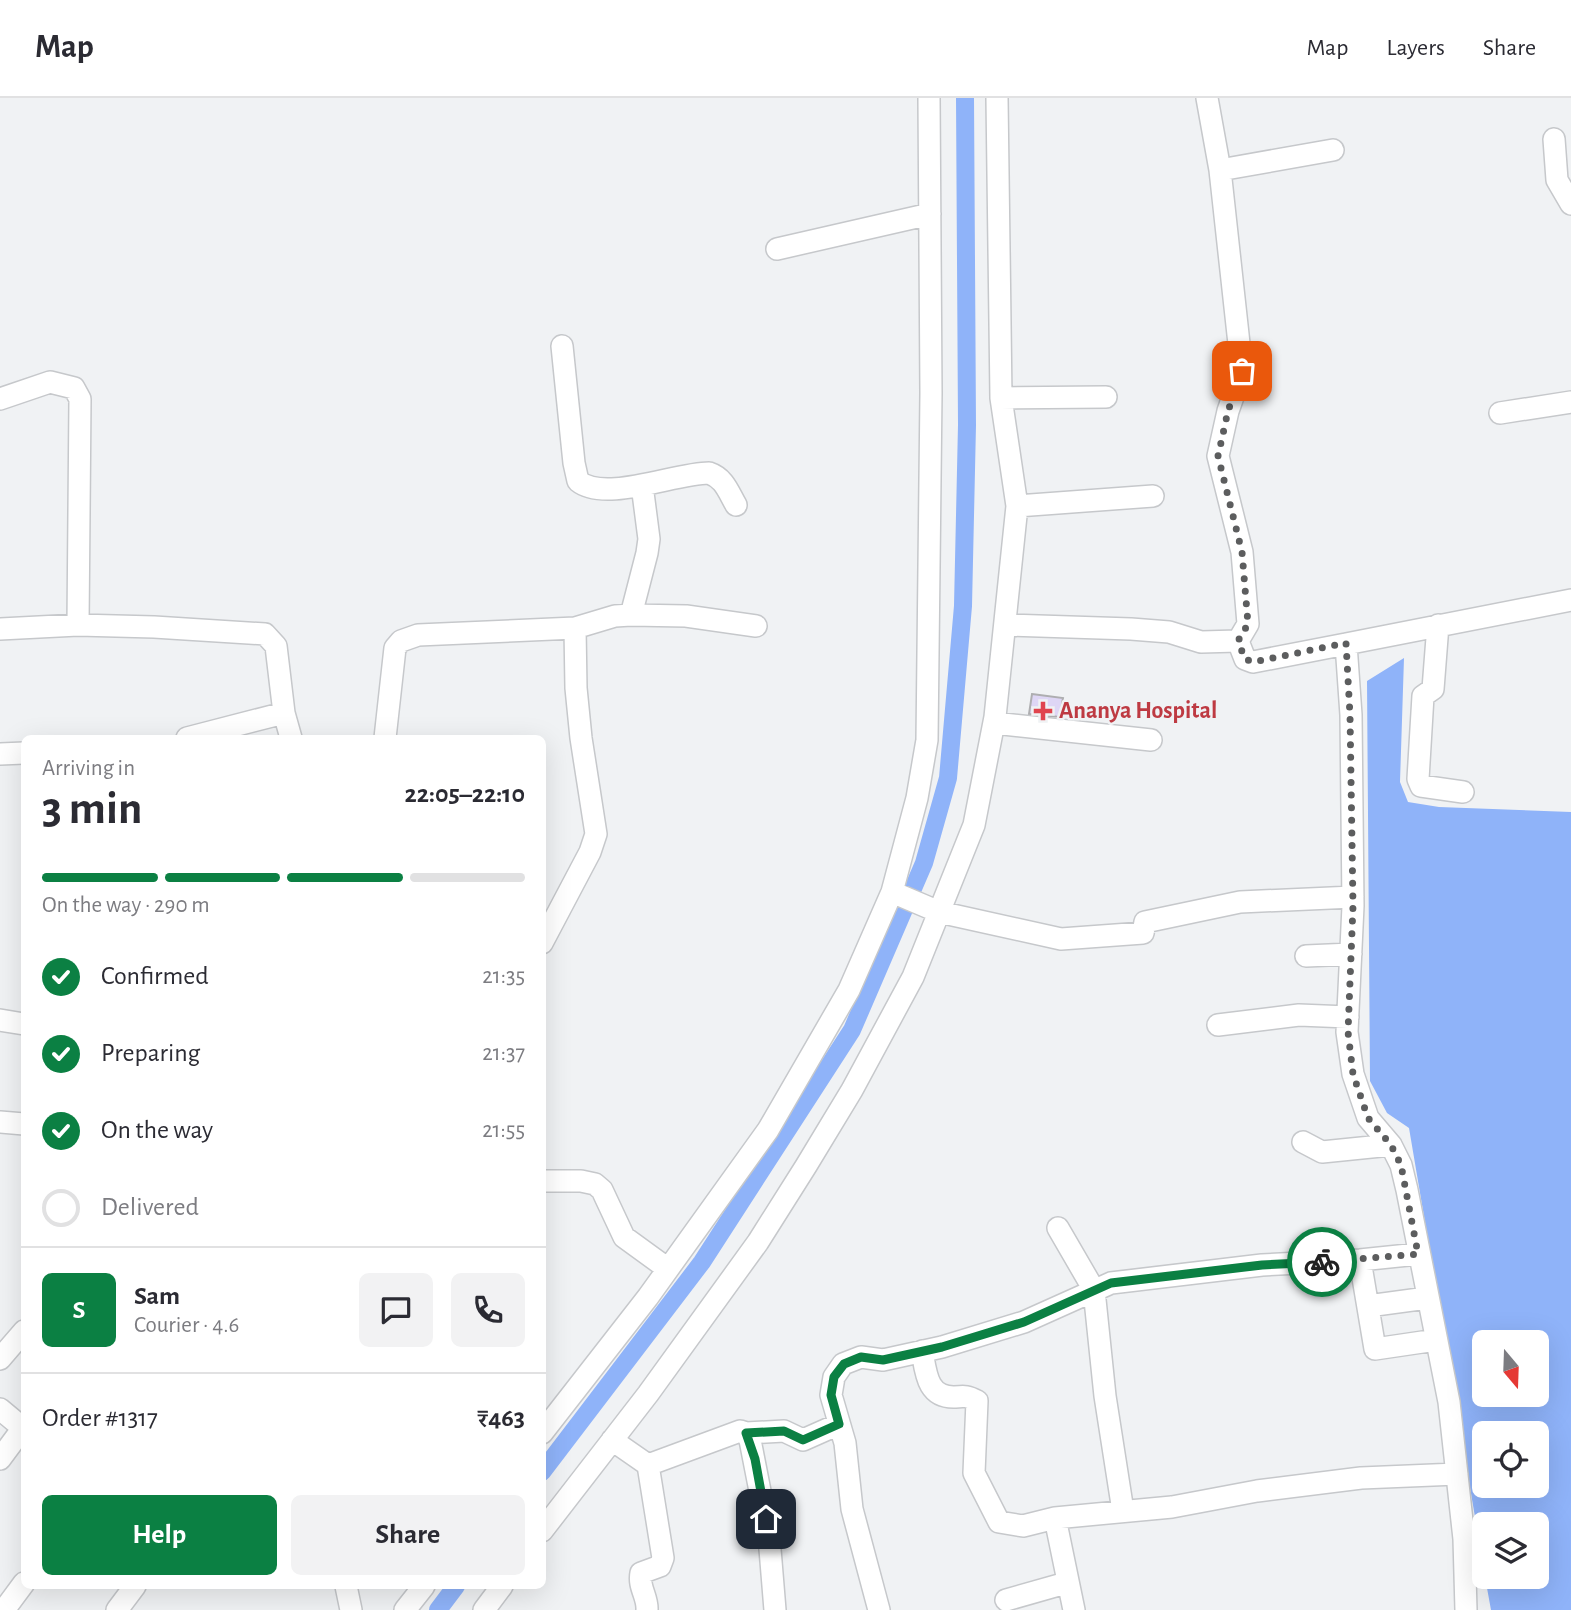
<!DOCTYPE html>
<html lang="en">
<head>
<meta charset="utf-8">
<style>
  :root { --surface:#fff; --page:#f2f2f3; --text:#2b2b33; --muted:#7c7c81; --line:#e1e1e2; --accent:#0b8043 }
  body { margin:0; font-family:"Alegreya Sans",sans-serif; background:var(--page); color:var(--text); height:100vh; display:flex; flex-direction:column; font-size:26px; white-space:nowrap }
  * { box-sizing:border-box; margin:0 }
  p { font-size:23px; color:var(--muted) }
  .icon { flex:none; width:38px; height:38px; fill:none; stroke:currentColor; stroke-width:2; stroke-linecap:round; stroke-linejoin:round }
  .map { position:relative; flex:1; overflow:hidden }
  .drawer { position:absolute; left:21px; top:637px; width:525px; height:854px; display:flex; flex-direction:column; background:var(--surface); border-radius:10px; box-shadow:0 7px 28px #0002 }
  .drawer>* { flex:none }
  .needle { width:46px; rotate:161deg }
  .fabs { position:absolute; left:1472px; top:1232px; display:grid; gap:14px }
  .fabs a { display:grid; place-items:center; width:77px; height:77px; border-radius:10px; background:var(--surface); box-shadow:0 7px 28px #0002; font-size:35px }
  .pin { position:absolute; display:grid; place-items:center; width:60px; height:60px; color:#fff; margin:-30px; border-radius:14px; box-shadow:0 4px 10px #0006 }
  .courier { position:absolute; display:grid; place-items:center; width:70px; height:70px; margin:-35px; border:5px solid #0b8043; border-radius:50%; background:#fff; color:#222; box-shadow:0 2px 9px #0007 }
  .summary em { font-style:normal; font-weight:600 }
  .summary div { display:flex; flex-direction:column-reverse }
  .summary { display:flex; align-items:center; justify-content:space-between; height:119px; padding:0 21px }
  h1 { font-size:46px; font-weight:600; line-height:52px }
  .bar { display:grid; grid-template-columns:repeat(4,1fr); gap:10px 7px; align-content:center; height:84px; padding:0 21px }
  .bar i { height:9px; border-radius:5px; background:var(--line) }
  .bar .current { background:var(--accent) }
  .bar p { grid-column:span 4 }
  .line { display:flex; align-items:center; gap:18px; padding:0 21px; border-top:2px solid var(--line) }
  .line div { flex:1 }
  .round { display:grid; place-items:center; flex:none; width:74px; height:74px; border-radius:10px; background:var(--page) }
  ol { padding:0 21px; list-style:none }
  li { display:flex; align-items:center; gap:21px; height:77px }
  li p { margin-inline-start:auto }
  li .icon { padding:7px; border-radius:50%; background:var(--accent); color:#fff; stroke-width:4 }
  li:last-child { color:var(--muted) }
  li i { width:38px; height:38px; border:4px solid var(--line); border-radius:50% }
  .cta { display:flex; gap:14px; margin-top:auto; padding:14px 21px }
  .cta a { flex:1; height:80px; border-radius:10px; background:var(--accent); color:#fff; font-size:28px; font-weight:600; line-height:80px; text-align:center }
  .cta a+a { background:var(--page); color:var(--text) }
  header { display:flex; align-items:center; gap:42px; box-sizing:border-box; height:98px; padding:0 35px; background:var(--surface); border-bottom:2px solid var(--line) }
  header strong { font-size:33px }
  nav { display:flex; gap:38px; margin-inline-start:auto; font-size:24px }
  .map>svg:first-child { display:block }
  .water { fill:#8fb3f9; fill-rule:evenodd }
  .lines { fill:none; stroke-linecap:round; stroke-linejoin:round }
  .canal { stroke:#8fb3f9; stroke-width:18 }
  .building { fill:#ded6f5; stroke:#aeaeb0; stroke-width:2 }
  .minor-casing { stroke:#c6c8cb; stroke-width:24 }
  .minor { stroke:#fff; stroke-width:21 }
  .done { stroke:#5c5d5e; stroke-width:7; stroke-dasharray:0 12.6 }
  .route { stroke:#0b8043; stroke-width:9 }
  .health-dot { fill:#e0444e; stroke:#f0f2f4; stroke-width:2.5 }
  .labels { text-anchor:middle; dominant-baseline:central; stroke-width:5; stroke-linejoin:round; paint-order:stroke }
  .health-label { font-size:24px; font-weight:bold; fill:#be3a42; stroke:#f0f2f4; text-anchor:start }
</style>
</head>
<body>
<header>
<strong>Map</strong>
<nav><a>Map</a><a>Layers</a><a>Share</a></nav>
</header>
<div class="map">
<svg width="1571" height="1512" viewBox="0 0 1571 1512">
  <rect width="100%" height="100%" fill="#f0f2f4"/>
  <path class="water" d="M1404,560l-4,124 8,20 31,5 132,5v798h-80l-6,-33h51v-53h-52v46l-75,-442 -22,-15 -17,-32 -3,-400zM1484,1244h52v53h-52zM1484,1335h52v53h-52z"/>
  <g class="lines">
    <path class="canal" d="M542,1374l160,-210 150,-232 72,-167 24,-85 15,-172 4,-181 -2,-327
      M438,1512l18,-24"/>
  </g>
  <path class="building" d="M1032,596l31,4 -3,19 -31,-3z"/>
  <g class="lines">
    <g class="minor-casing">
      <path id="minor" d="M1207,0l13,72 22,201 -14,40 -10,45 24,96 6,72 -10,17
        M1554,41l3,41 14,24
        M1220,72l113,-20
        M777,151l153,-35
        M562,248l12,117 4,18c27,22 97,-8 131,-8 15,5 19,18 27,32
        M1001,300l105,-1
        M0,301l50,-17 24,6 6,11 -2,226
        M1500,315l71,-11
        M1017,408l136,-10
        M631,517l16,-62 2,-14 -7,-54
        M1005,527l126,4 38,3 32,10 37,-1 7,18 8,3 93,-18
        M1438,527l-5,64 -10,7 -5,83 3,7 42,6
        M0,531l78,-4 76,2 111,7 11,12 8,67 7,25
        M994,625l157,17
        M187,640l97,-25
        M385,640l10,-90 6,-7 17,-6 157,-7 40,-12 16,-1 55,1 70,10
        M0,656l24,-1
        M892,794l47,20 122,27 82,-6 2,-11 95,-20 113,-5
        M542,845l48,-91 6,-18 -15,-96 -5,-50 -1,-60
        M1306,858l45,-2
        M0,922l24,4
        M1218,927l81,-10 49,2
        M0,1024l24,2
        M1303,1044l19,10 69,-7
        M542,1083h39l14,3 7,6 22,47 44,32
        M1058,1130l36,62 11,106 18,115
        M1360,1162l15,89 61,-9
        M1368,1208l59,-8
        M922,1253c4,22 5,47 33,46 10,-1 13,-1 22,4l-3,72 25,49 24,4 32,-8 117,-11 85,-16 104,-13 96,-4
        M0,1261l24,-28
        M0,1311l24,20
        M542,1335l106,-136 120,-167 81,-140 43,-98 25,-94 10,-58 4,-347 -2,-295
        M746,1335l38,-2 19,9 36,-16
        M612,1342l36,25 15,93 -3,8 -19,7c-3,14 7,24 6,37
        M0,1361l23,-31
        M648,1367l92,-34 6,2 4,7 19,97 6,73
        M1055,1420l19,92
        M542,1433l106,-137 110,-152 48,-76 46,-76 61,-113 61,-152 21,-108 22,-211 -16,-108 -4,-300
        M346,1488l5,24
        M1006,1502l60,-17
        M4,1512l20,-27
        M117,1512l18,-24
        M405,1512l19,-24
        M484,1512l18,-24
        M879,1512l-27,-101 -7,-66 -14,-48 3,-18 9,-13 18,-7 22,3 59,-13 82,-25 87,-39 151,-18 98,-5 58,-6
        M1466,1512l-2,-71 -15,-137 -42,-212 -6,-25 -10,-20 -23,-27 -15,-44 -6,-42 6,-126 -2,-191 -5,-71 225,-44"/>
    </g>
    <use href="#minor" class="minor"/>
  </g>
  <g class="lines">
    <path class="done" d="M1242,273l-14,40 -10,45 24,96 6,72 -10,17 7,18 8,3 93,-19 4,72 3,191 -5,126 5,42 15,44 23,27 10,20 17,89 -96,8"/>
    <path class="route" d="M766,1421l-11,-60 -9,-26 38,-2 19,9 36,-16 -8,-29 3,-18 10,-13 17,-7 22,3 59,-13 82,-25 87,-39 151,-18 60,-3"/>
  </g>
  <path class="health-dot" d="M1039.5 602.5h7v7h7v7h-7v7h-7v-7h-7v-7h7z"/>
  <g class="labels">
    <g class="health-label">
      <text x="1059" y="613">Ananya Hospital</text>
    </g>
  </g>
</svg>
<div class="fabs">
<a><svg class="needle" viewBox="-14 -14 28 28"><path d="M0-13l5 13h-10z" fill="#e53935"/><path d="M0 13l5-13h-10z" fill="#7c7c81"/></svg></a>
<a><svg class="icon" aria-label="locate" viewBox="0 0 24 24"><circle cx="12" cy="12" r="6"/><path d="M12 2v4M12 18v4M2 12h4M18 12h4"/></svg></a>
<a><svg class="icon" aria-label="layers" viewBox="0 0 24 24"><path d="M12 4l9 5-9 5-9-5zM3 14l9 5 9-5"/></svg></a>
</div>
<div class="pin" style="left:1242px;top:273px;background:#ea580c"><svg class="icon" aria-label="bag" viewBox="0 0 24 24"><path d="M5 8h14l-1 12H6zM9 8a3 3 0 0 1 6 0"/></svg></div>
<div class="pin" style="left:766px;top:1421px;background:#1f2937"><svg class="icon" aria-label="home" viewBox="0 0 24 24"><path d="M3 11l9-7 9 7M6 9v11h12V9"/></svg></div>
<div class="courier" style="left:1322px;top:1164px"><svg class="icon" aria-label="bike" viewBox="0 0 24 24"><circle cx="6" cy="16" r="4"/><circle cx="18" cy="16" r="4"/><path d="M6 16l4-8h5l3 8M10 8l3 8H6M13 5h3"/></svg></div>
<section class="drawer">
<div class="summary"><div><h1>3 min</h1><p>Arriving in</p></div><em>22:05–22:10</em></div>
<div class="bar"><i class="current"></i><i class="current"></i><i class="current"></i><i></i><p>On the way · 290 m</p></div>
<ol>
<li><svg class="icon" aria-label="check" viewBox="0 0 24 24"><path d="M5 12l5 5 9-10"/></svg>Confirmed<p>21:35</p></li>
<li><svg class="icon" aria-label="check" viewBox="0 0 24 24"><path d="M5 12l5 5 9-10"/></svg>Preparing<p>21:37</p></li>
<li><svg class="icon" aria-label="check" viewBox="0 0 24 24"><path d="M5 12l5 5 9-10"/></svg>On the way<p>21:55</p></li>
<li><i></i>Delivered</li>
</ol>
<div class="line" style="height:126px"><b class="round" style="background:var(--accent);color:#fff">S</b><div><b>Sam</b><p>Courier · 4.6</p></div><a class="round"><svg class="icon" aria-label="chat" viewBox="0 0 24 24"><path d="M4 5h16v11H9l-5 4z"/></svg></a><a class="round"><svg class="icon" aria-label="phone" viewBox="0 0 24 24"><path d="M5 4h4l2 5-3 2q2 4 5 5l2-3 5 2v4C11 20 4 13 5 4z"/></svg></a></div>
<div class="line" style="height:91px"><div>Order #1317</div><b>₹463</b></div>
<div class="cta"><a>Help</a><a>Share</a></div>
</section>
</div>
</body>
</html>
